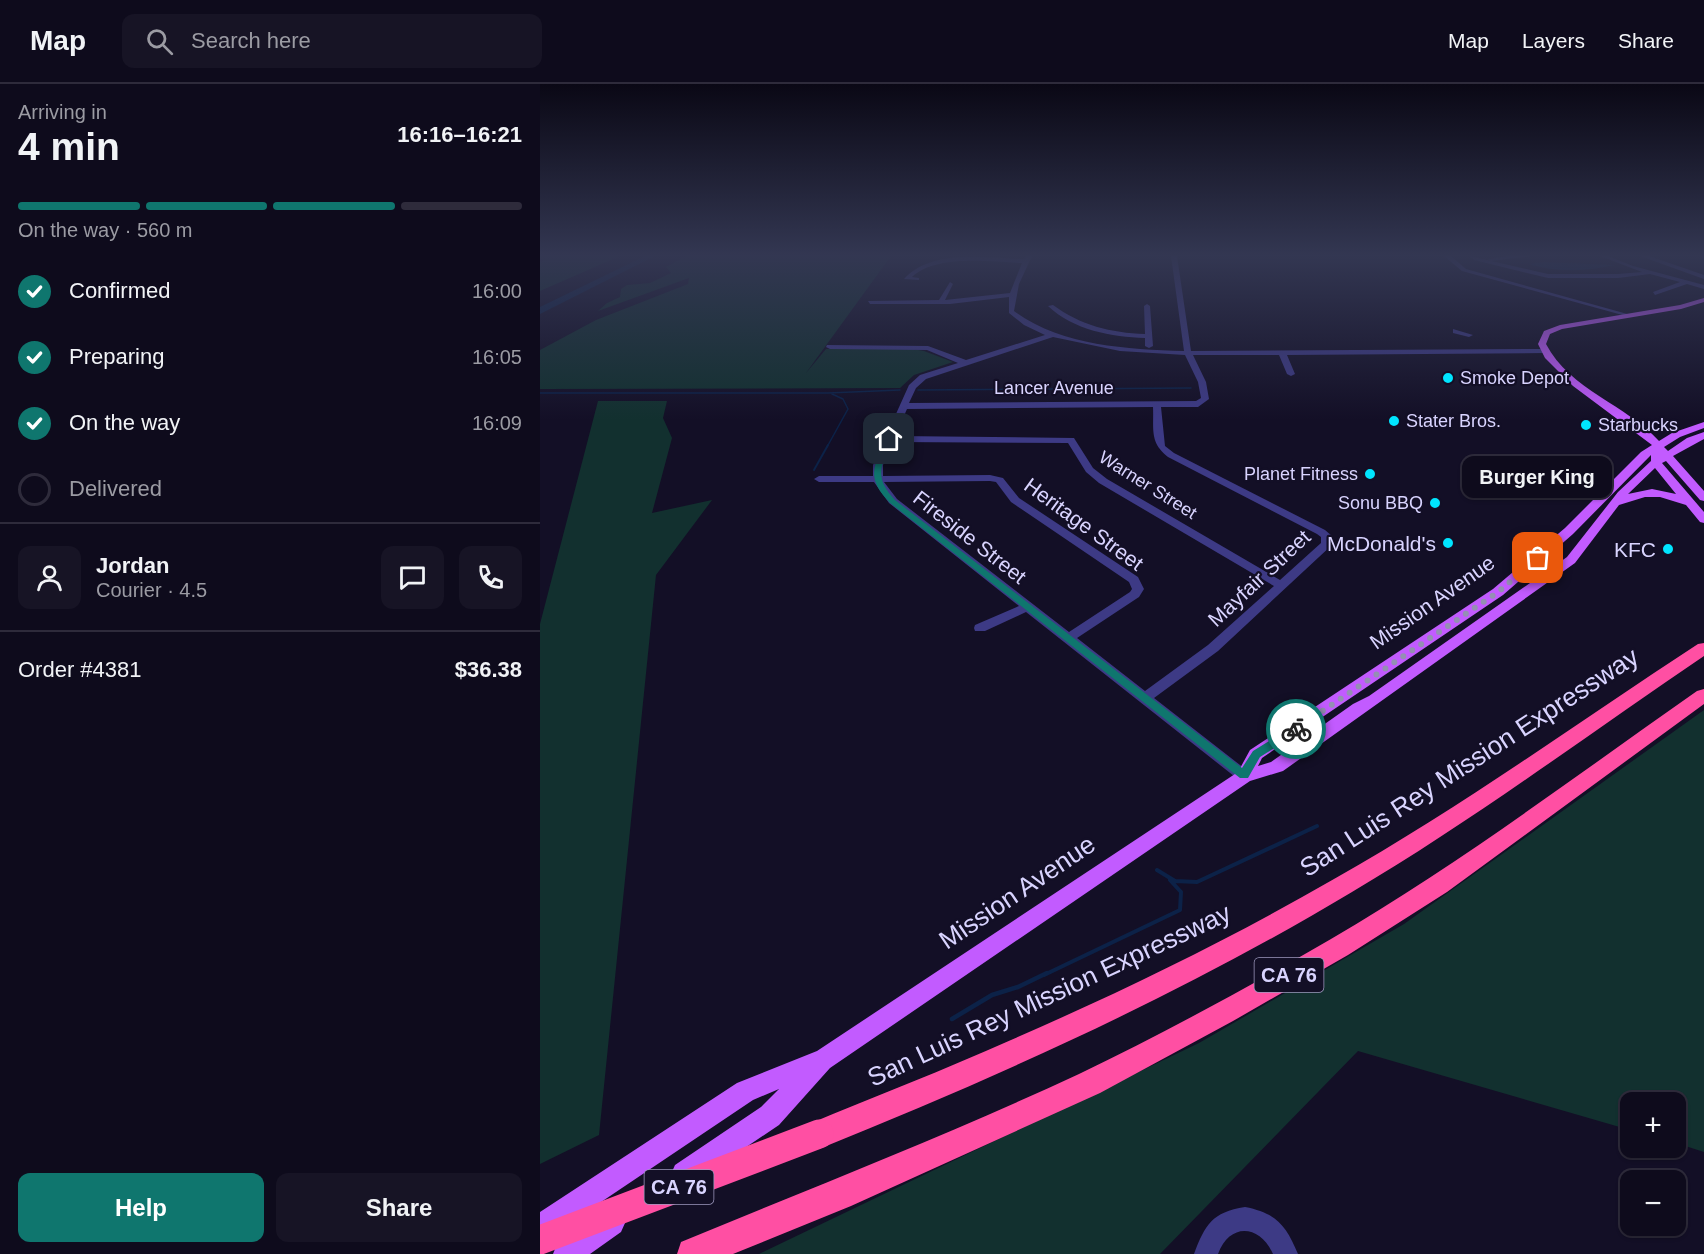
<!DOCTYPE html>
<html lang="en">
<head>
<meta charset="utf-8">
<style>
  :root { --surface:#0e0b1c; --page:#171425; --text:#f1f3f6; --muted:#9b9ba3; --line:#2e2b3b; --accent:#0f766e }
  body { margin:0; font-family:Arial,sans-serif; background:var(--page); color:var(--text); height:100vh; display:flex; flex-direction:column; font-size:22px; white-space:nowrap }
  * { box-sizing:border-box; margin:0 }
  p { font-size:20px; color:var(--muted) }
  .icon { flex:none; width:33px; height:33px; fill:none; stroke:currentColor; stroke-width:2; stroke-linecap:round; stroke-linejoin:round }
  .map { position:relative; flex:1; overflow:hidden }
  .side { display:flex; flex-direction:column; background:var(--surface); width:540px }
  .side>* { flex:none }
  .buttons { position:absolute; left:1080px; top:1008px; display:grid; gap:12px }
  .buttons a { display:grid; place-items:center; width:66px; height:66px; border-radius:12px; background:var(--surface); box-shadow:0 2px 4px #0004,0 0 0 2px var(--line); font-size:30px }
  .pin { position:absolute; display:grid; place-items:center; width:51px; height:51px; color:#fff; margin:-26px; border-radius:12px; box-shadow:0 3px 9px #0006 }
  .courier { position:absolute; display:grid; place-items:center; width:60px; height:60px; margin:-30px; border:4px solid #0f766e; border-radius:50%; background:#fff; color:#222; box-shadow:0 2px 8px #0007 }
  .bubble { position:absolute; height:42px; border-radius:12px; background:var(--surface); box-shadow:0 2px 4px #0004,0 0 0 2px var(--line); font-size:20px; font-weight:600; line-height:42px; text-align:center }
  .head em { font-style:normal; font-weight:600 }
  .head div { display:flex; flex-direction:column-reverse }
  .head { display:flex; align-items:center; justify-content:space-between; height:102px; padding:0 18px }
  h1 { font-size:39px; font-weight:600; line-height:45px }
  .bar { display:grid; grid-template-columns:repeat(4,1fr); gap:9px 6px; align-content:center; height:72px; padding:0 18px }
  .bar i { height:8px; border-radius:4px; background:var(--line) }
  .bar .active { background:var(--accent) }
  .bar p { grid-column:span 4 }
  .line { display:flex; align-items:center; gap:15px; padding:0 18px; border-top:2px solid var(--line) }
  .line div { flex:1 }
  .round { display:grid; place-items:center; flex:none; width:63px; height:63px; border-radius:12px; background:var(--page) }
  ol { padding:0 18px; list-style:none }
  li { display:flex; align-items:center; gap:18px; height:66px }
  li p { margin-inline-start:auto }
  li .icon { padding:6px; border-radius:50%; background:var(--accent); color:#fff; stroke-width:4 }
  li:last-child { color:var(--muted) }
  li i { width:33px; height:33px; border:3px solid var(--line); border-radius:50% }
  .button { display:flex; gap:12px; margin-top:auto; padding:12px 18px }
  .button a { flex:1; height:69px; border-radius:12px; background:var(--accent); color:#fff; font-size:24px; font-weight:600; line-height:69px; text-align:center }
  .button a+a { background:var(--page); color:var(--text) }
  header { display:flex; align-items:center; gap:36px; box-sizing:border-box; height:84px; padding:0 30px; background:var(--surface); border-bottom:2px solid var(--line) }
  header strong { font-size:28px }
  nav { display:flex; gap:33px; margin-inline-start:auto; font-size:21px }
  .search { width:420px; height:54px; background:var(--page); display:flex; align-items:center; gap:15px; box-sizing:border-box; padding:0 21px; border-radius:12px; color:var(--muted); font-size:22px }
  main { display:flex; flex:1; min-height:0 }
  .map>svg:first-child { display:block }
  .green { fill:#12302f }
  .water { fill:#0c2248 }
  .lines { fill:none; stroke-linecap:round; stroke-linejoin:round }
  .stream-far3 { stroke:#0c2248; stroke-width:1.5 }
  .stream-far2 { stroke:#0c2248; stroke-width:2 }
  .stream-far1 { stroke:#0c2248; stroke-width:4 }
  .stream { stroke:#0c2248; stroke-width:4.5 }
  .river { fill:#0c2248; fill-rule:evenodd }
  .minor { fill:#3d3a85; fill-rule:evenodd }
  .major { fill:#c25bff; fill-rule:evenodd }
  .highway { fill:#ff4fa3; fill-rule:evenodd }
  .highway-bridge { stroke:#ff4fa3; stroke-width:29 }
  .route { fill:#0f766e }
  .done { stroke:#948fb3; stroke-width:6; stroke-dasharray:0 10.8 }
  .poi-dot { fill:#00e5ff; stroke:#130f26; stroke-width:2 }
  .labels { text-anchor:middle; dominant-baseline:central; stroke-width:4.5; stroke-linejoin:round; paint-order:stroke }
  .far-poi-label { font-size:18px; fill:#d9d4ff; stroke:#130f26; text-anchor:start }
  .far-street-label { font-size:18px; fill:#d9d4ff; stroke:#130f26 }
  .shield { fill:#130f26; stroke:#9e99be; stroke-width:1.5 }
  .shield-label { font-size:20px; font-weight:bold; fill:#d9d4ff }
  .street-label { font-size:21px; fill:#d9d4ff; stroke:#130f26 }
  .poi-label { font-size:21px; fill:#d9d4ff; stroke:#130f26; text-anchor:end }
  .near-street-label { font-size:26px; fill:#d9d4ff; stroke:#130f26 }
</style>
</head>
<body>
<header>
<strong>Map</strong>
<div class="search"><svg class="icon" aria-label="search" viewBox="0 0 24 24"><circle cx="10" cy="10" r="6"/><path d="M15 15l6 6"/></svg>Search here</div>
<nav><a>Map</a><a>Layers</a><a>Share</a></nav>
</header>
<main>
<section class="side">
<div class="head"><div><h1>4 min</h1><p>Arriving in</p></div><em>16:16–16:21</em></div>
<div class="bar"><i class="active"></i><i class="active"></i><i class="active"></i><i></i><p>On the way · 560 m</p></div>
<ol>
<li><svg class="icon" aria-label="check" viewBox="0 0 24 24"><path d="M5 12l5 5 9-10"/></svg>Confirmed<p>16:00</p></li>
<li><svg class="icon" aria-label="check" viewBox="0 0 24 24"><path d="M5 12l5 5 9-10"/></svg>Preparing<p>16:05</p></li>
<li><svg class="icon" aria-label="check" viewBox="0 0 24 24"><path d="M5 12l5 5 9-10"/></svg>On the way<p>16:09</p></li>
<li><i></i>Delivered</li>
</ol>
<div class="line" style="height:108px"><a class="round"><svg class="icon" aria-label="person" viewBox="0 0 24 24"><circle cx="12" cy="8" r="4"/><path d="M4 21q1-7 8-7t8 7"/></svg></a><div><b>Jordan</b><p>Courier · 4.5</p></div><a class="round"><svg class="icon" aria-label="chat" viewBox="0 0 24 24"><path d="M4 5h16v11H9l-5 4z"/></svg></a><a class="round"><svg class="icon" aria-label="phone" viewBox="0 0 24 24"><path d="M5 4h4l2 5-3 2q2 4 5 5l2-3 5 2v4C11 20 4 13 5 4z"/></svg></a></div>
<div class="line" style="height:78px"><div>Order #4381</div><b>$36.38</b></div>
<div class="button"><a>Help</a><a>Share</a></div>
</section>
<div class="map">
<svg width="1164" height="1170" viewBox="0 0 1164 1170">
  <rect width="100%" height="100%" fill="#130f26"/>
  <path class="green" d="M0,172h80l-80,35v-29l5,-2 -5,-1z
    M146,172h205l-85,117 20,-24h86l12,2 29,11 -39,13 -14,13 -360,1v-39l56,-30 92,-36 1,-6 -91,33 9,-8 13,-6 1,-8 6,-4 23,-2 21,-10 -5,-6z
    M58,317h69l-4,17 9,20 -20,75 60,-13 -56,75 -57,560 -59,29v-540z
    M1164,626v442l-28,-9v-41h-46v28l-272,-79 -198,203h-401l440,-211 205,-119z"/>
  <path class="water" d="M1003,178l72,3c-26,6 -59,8 -86,-1z"/>
  <g class="lines">
    <path class="stream-far3" d="M378,306l273,-2
      M0,309h288l72,-3
      M287,363l21,-38 -5,-10 -11,-5"/>
    <path class="stream-far2" d="M274,386l14,-25"/>
    <path class="stream-far1" d="M617,786l18,11 22,1 120,-56
      M504,891l136,-65 1,-18 -11,-12"/>
    <path class="stream" d="M412,935l40,-24 26,-8 29,-14"/>
    <path class="river" d="M105,172h10l-115,58v-7z"/>
    <path class="minor" d="M486,172h6l-13,28 -5,27c48,35 112,38 170,40l-13,-95h6l14,95 354,-2 4,2 -4,2 -258,2 8,19 -4,2 -4,-2 -8,-19h-86l13,27 3,17 -11,8h-37l4,39 9,7 151,77 7,6 1,8 -115,107 -64,47 95,74 3,4 -3,4h-10l-213,-168 -41,19h-10l-1,-3 1,-3 44,-19 -130,-103 -15,-21h-55l-5,-3 5,-3h54v-11l36,-80 11,-10 38,-12 -31,-13 -97,-1 -4,-2 1,-2 101,1 38,14 79,-25 -21,-10 -15,-12v-16l-59,7h-80l-2,-3 71,-1 11,-18 3,2 -8,16 65,-7 12,-30c-32,-1 -85,-9 -110,14l7,1v2l-15,-1c28,-31 82,-21 120,-20zM513,253l67,14 65,4 13,27 3,16 -5,3 -287,2 7,-15 10,-9zM613,323c1,22 -4,35 15,50l149,77 4,3v6l-41,37 -173,-101 -14,-11 -19,-30 -179,-2 12,-27zM353,358l175,1 18,29 13,11 175,103 -66,59 -63,46 -68,-53 62,-41 5,-8 -6,-12 -119,-79 -16,-20 -13,-3 -107,1v-11zM450,397l6,1 15,20 118,80 3,7 -2,3 -61,40 -172,-133 -13,-17z
      M904,172h7l15,13 165,46 -5,1 -164,-45z
      M930,172l78,18h70l24,-2 -42,-16h8l25,10 71,19v4l-17,-5 -32,11 -2,-3 27,-10 -30,-8 -32,4h-70l-74,-18z
      M968,172h25l-42,5 -3,-2z
      M1100,172h9l55,19v4z
      M1160,172h4v3z
      M607,220l3,2 3,40 -4,2 -4,-2v-8c-33,-1 -72,-8 -97,-32l5,-1c27,20 58,28 92,29l-1,-28z
      M913,245l20,6 -4,2 -16,-4z
      M705,1123c31,6 41,18 53,47h-25c-13,-29 -43,-32 -55,0h-24c11,-29 18,-42 51,-47z"/>
    <path class="major" d="M1164,214v4l-23,7 -119,20 -12,5 -4,10c24,46 81,61 113,97l13,-8 32,-11v6l-24,9 -16,10 4,4 19,-13 17,-6v7l-31,17 31,35v10l-4,-1 -34,-39 -4,2 42,49v11l-4,-1 -14,-17 -26,-8h-15l-26,8 -44,58 -292,208 -33,10 -420,287 -51,57 -86,58 -9,4 -9,-4 -4,-9 4,-9 86,-58 18,-18 -26,11 -204,137 -9,4v-29l197,-129 80,-32 421,-279 12,-22 243,-161 72,-61 76,-76 11,-7 -79,-59 -28,-28 -7,-14 6,-13 16,-6 120,-20zM1111,371v6l-33,31 -51,65 -198,139 -16,8 -82,58 -13,4 4,-8 241,-163 70,-61zM1115,384l21,26 -24,-5 -24,5z
      M72,1126l9,4 4,9 -4,9 -31,22h-37l4,-10z"/>
    <path class="highway" d="M1164,559v13c-117,79 -230,164 -352,236 -170,102 -350,183 -533,257l-10,-5 -5,-10 5,-10c67,-28 135,-54 202,-84 110,-48 219,-101 323,-161 126,-71 243,-156 364,-235z
      M1164,605v15l-257,188 -99,63 -115,66 -133,72 -249,113 -118,48h-56l4,-12c133,-55 267,-107 398,-168 85,-41 170,-87 252,-135 127,-74 246,-164 366,-248z"/>
    <path class="highway-bridge" d="M0,1156l279,-106"/>
  </g>
  <linearGradient id="sky" x2="0" y2="1"><stop stop-color="#0a0815"/><stop offset="0.51" stop-color="#333752"/><stop offset="1" stop-color="#333752" stop-opacity="0"/></linearGradient>
  <rect width="1164" height="336" fill="url(#sky)"/>
  <path class="route" d="M349,353l4,2c-12,27 -20,37 2,61l347,268 11,-17 39,-24h8v5l-40,25 -12,21h-8l-350,-275c-24,-25 -17,-35 -4,-64z"/>
  <g class="lines">
    <path class="done" d="M756,645l202,-137 40,-34"/>
  </g>
  <g class="poi-dot">
    <circle cx="908" cy="294" r="6"/>
    <circle cx="854" cy="337" r="6"/>
    <circle cx="1046" cy="341" r="6"/>
    <circle cx="830" cy="390" r="6"/>
    <circle cx="895" cy="419" r="6"/>
    <circle cx="908" cy="459" r="6"/>
    <circle cx="1128" cy="465" r="6"/>
  </g>
  <g class="labels">
    <g class="far-poi-label">
      <text x="920" y="294">Smoke Depot</text>
      <text x="866" y="337">Stater Bros.</text>
      <text x="1058" y="341">Starbucks</text>
      <text x="818" y="390" text-anchor="end">Planet Fitness</text>
      <text x="883" y="419" text-anchor="end">Sonu BBQ</text>
    </g>
    <g class="far-street-label">
      <text x="514" y="304">Lancer Avenue</text>
      <text transform="translate(608 401) rotate(32)">Warner Street</text>
    </g>
    <g class="shield">
      <rect x="714.5" y="874" width="69" height="34" rx="4.5"/>
      <rect x="104.5" y="1086" width="69" height="34" rx="4.5"/>
    </g>
    <g class="shield-label">
      <text x="749" y="891">CA 76</text>
      <text x="139" y="1103">CA 76</text>
    </g>
    <g class="street-label">
      <text transform="translate(544 440) rotate(36)">Heritage Street</text>
      <text transform="translate(430 453) rotate(38)">Fireside Street</text>
      <text transform="translate(719 494) rotate(-43)">Mayfair Street</text>
      <text transform="translate(892 518) rotate(-35)">Mission Avenue</text>
    </g>
    <g class="poi-label">
      <text x="896" y="459">McDonald's</text>
      <text x="1116" y="465">KFC</text>
    </g>
    <g class="near-street-label">
      <text transform="translate(929 678) rotate(-33)">San Luis Rey Mission Expressway</text>
      <text transform="translate(477 808) rotate(-34)">Mission Avenue</text>
      <text transform="translate(509 911) rotate(-25)">San Luis Rey Mission Expressway</text>
    </g>
  </g>
</svg>
<div class="buttons">
<a>+</a>
<a>−</a>
</div>
<div class="pin" style="left:998px;top:474px;background:#ea580c"><svg class="icon" aria-label="bag" viewBox="0 0 24 24"><path d="M5 8h14l-1 12H6zM9 8a3 3 0 0 1 6 0"/></svg></div>
<div class="pin" style="left:349px;top:355px;background:#1f2937"><svg class="icon" aria-label="home" viewBox="0 0 24 24"><path d="M3 11l9-7 9 7M6 9v11h12V9"/></svg></div>
<div class="courier" style="left:756px;top:645px"><svg class="icon" aria-label="bike" viewBox="0 0 24 24"><circle cx="6" cy="16" r="4"/><circle cx="18" cy="16" r="4"/><path d="M6 16l4-8h5l3 8M10 8l3 8H6M13 5h3"/></svg></div>
<div class="bubble" style="left:922px;top:372px;width:150px">Burger King</div>
</div>
</main>
</body>
</html>
